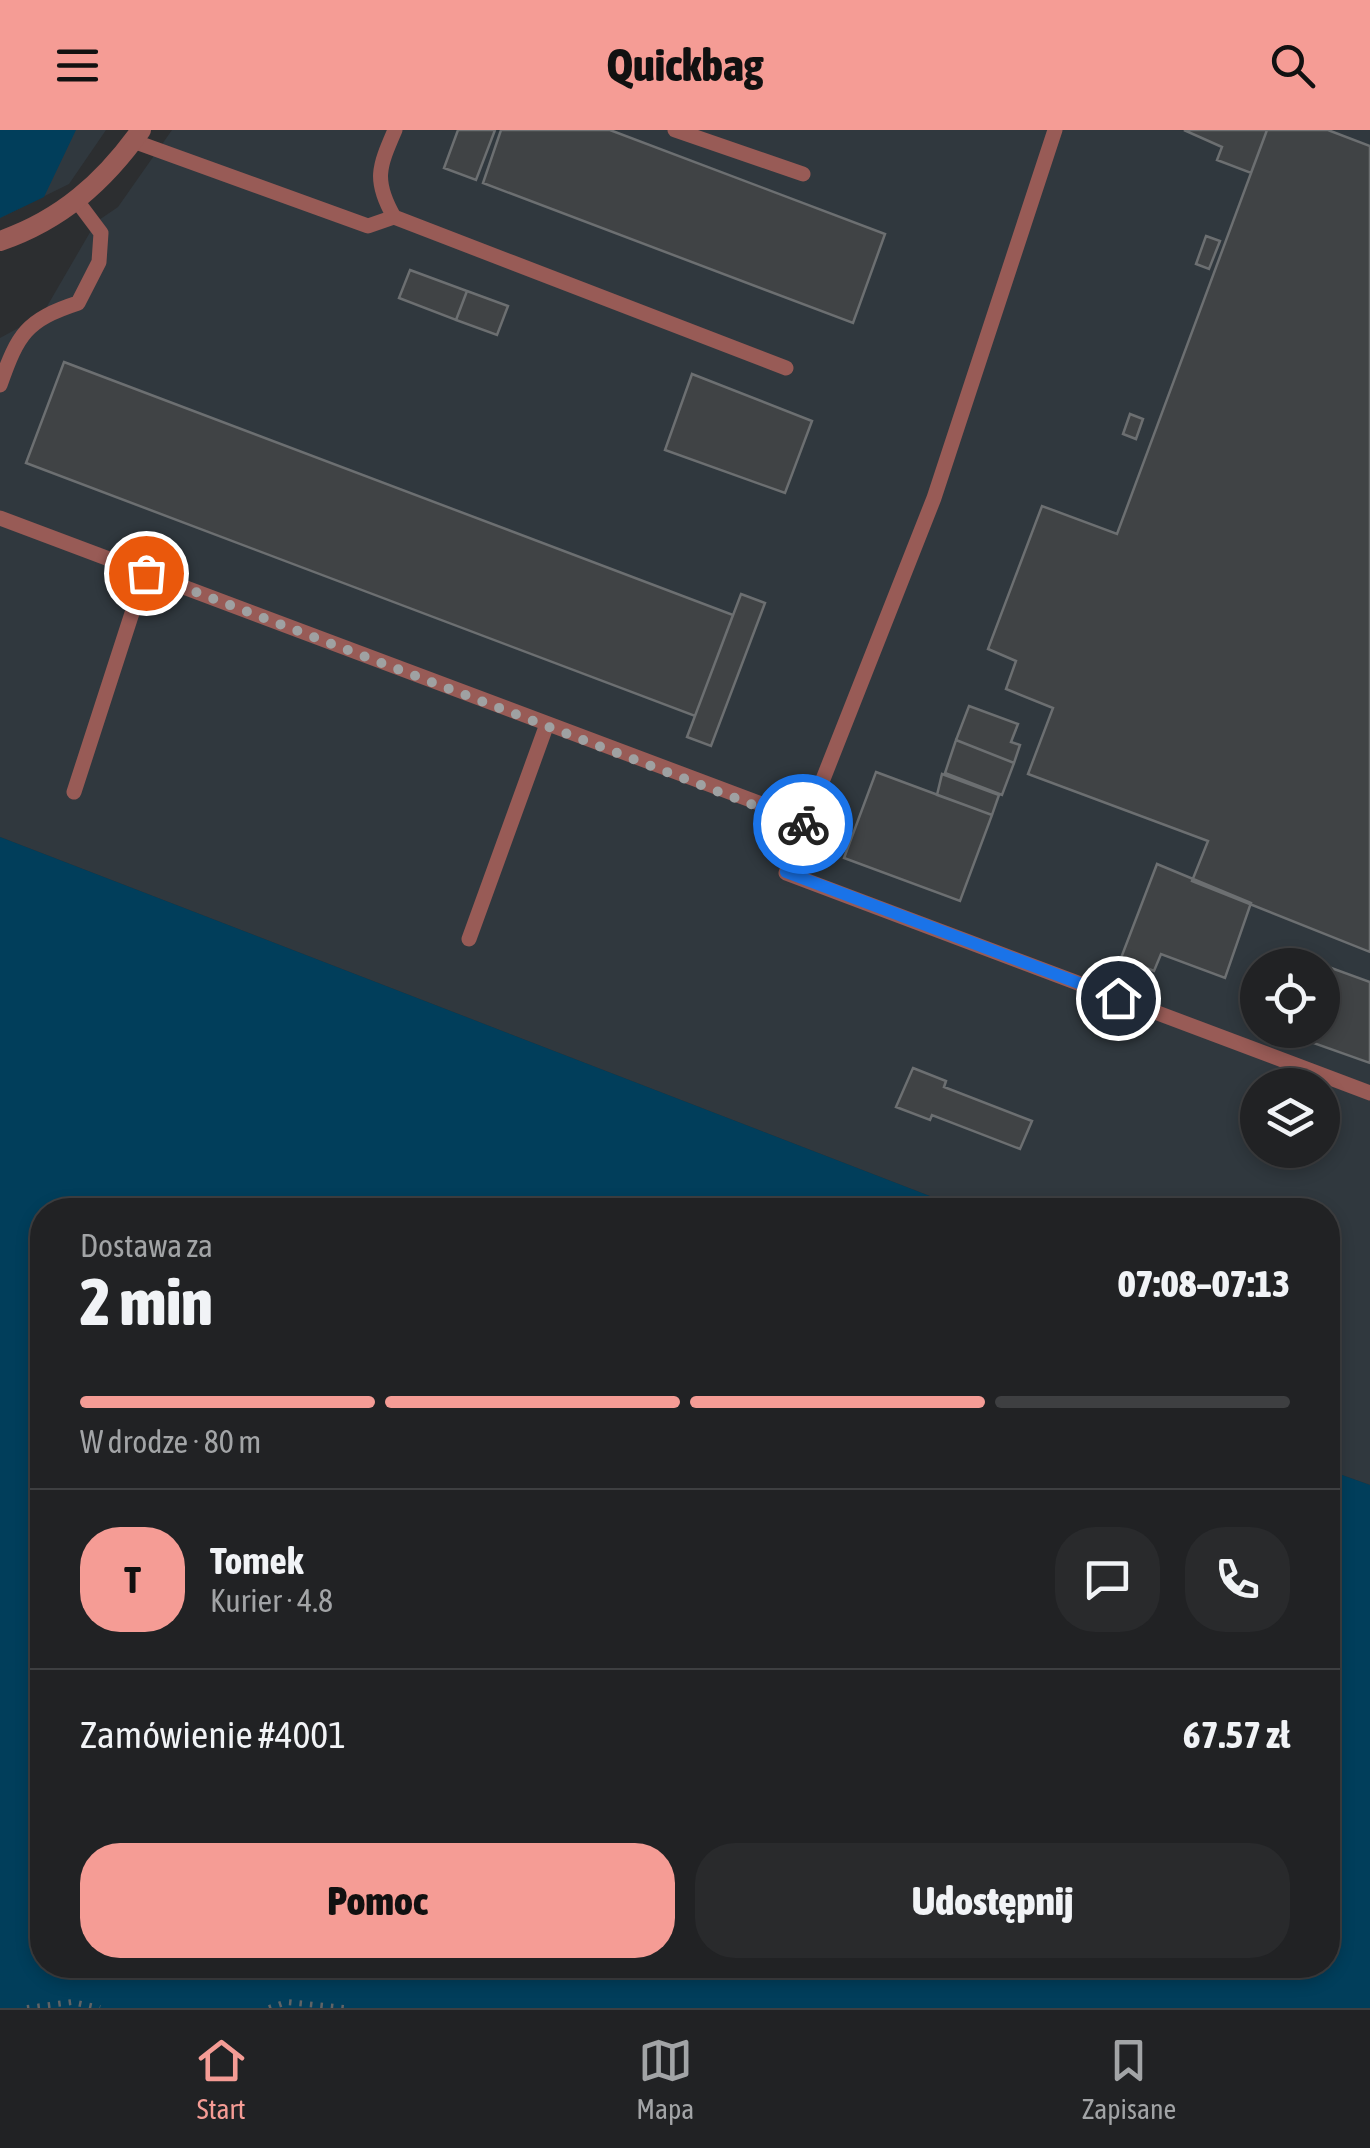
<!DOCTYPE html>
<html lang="pl">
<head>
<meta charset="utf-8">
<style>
  :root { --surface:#212224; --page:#292a2c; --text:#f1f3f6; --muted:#a2a4a6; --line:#3e3f41; --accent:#f59c95 }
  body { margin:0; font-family:"Asap Condensed",sans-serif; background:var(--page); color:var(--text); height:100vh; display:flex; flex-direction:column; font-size:38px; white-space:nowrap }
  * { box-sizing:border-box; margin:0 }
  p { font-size:32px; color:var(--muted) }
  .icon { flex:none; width:55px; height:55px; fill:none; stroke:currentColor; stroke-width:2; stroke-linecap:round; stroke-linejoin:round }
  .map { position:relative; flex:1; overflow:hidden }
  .details { position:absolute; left:30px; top:1068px; width:1310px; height:780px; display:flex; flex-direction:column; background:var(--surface); border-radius:40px; box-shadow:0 5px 15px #0003,0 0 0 2px var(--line) }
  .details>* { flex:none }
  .buttons { position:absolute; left:1240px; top:818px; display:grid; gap:20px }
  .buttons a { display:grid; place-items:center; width:100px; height:100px; border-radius:50%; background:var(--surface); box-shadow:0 5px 15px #0003,0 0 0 2px var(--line); font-size:50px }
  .pin { position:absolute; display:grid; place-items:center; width:85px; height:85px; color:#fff; margin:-42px; border:5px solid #fff; border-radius:50%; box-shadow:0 2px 10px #0007 }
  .courier { position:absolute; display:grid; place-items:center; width:100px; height:100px; margin:-50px; border:8px solid #1a73e8; border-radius:50%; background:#fff; color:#222; box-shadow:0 2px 12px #0007 }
  .headline em { font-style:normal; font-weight:800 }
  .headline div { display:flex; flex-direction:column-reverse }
  .headline { display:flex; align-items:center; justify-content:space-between; height:170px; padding:0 50px }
  h1 { font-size:65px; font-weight:800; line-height:75px }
  .bar { display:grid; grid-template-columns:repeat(4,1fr); gap:15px 10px; align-content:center; height:120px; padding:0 50px }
  .bar i { height:12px; border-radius:8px; background:var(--line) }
  .bar .on { background:var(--accent) }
  .bar p { grid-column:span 4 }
  .line { display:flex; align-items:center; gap:25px; padding:0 50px; border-top:2px solid var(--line) }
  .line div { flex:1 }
  .round { display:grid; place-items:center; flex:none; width:105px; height:105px; border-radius:40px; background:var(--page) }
  .cta { display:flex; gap:20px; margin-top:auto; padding:20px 50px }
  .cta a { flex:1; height:115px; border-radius:40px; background:var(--accent); color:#111; font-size:40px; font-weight:800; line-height:115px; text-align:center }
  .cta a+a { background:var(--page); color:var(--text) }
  header { display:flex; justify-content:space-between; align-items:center; height:130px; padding:0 50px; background:var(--accent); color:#111; font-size:45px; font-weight:800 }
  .menu { display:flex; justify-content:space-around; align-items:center; height:140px; border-top:2px solid var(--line); background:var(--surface); font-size:28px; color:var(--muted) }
  .menu a { display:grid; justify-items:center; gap:5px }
  .menu .on { color:var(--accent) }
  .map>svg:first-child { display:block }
  .built { fill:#30383e; fill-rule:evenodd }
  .green { fill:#013e5b }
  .building { fill:#404345; stroke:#6c6f71; stroke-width:2.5 }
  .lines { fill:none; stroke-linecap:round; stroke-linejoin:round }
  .path { stroke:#616365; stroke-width:6; stroke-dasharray:2.5 8; stroke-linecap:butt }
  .lane { stroke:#985b56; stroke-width:15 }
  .street { stroke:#985b56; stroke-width:20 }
  .done { stroke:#9fa1a2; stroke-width:10; stroke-dasharray:0 18 }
  .route { stroke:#1a73e8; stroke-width:12 }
</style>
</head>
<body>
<header><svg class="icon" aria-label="menu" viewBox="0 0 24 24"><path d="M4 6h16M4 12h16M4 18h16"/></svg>Quickbag<svg class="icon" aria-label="search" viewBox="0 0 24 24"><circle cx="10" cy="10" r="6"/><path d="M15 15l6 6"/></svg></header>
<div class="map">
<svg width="1370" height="1878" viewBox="0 0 1370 1878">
  <rect width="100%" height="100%" fill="#2c2e30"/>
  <path class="built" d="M0,0h106l-37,54 -69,34z
    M172,0h1198v1355l-42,-15v-260h-362l-966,-373v-499l42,-23 54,-93 22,-15zM1258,835h64v65h-64zM1258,955h64v65h-64z"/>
  <path class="green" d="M0,0h76l-32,67 -44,21z
    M0,707l966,373h-924v755h1286v-495l42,15v523h-1370z"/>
  <path class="building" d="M458,0h37l-19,50 -32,-12z
    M501,0h109l275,104 -32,89 -370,-140z
    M1184,0h83l-16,43 -34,-13 5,-13z
    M1267,0h61l42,16v806l-178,-71 16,-40 -180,-67 25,-66 -47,-19 10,-28 -28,-12 54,-143 75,28z
    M1206,106l14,5 -11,28 -13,-5z
    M410,140l57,21 -11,29 -57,-22z
    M467,161l41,15 -11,29 -41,-15z
    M64,232l669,253 -38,101 -669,-253z
    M692,244l120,47 -27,72 -120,-43z
    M1130,284l13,5 -7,20 -13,-5z
    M741,464l24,9 -54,143 -24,-9z
    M969,576l49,18 -7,18 9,3 -6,18 -58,-23z
    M956,610l58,23 -12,32 -57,-22z
    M876,642l116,43 -32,86 -116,-43z
    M942,644l57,21 -7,20 -55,-20z
    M1157,734l94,39 -26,75 -64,-24 -7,17 -33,-13z
    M1290,823l80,29v81l-93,-33h45v-65h-37z
    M913,938l33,13 -2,6 88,34 -12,28 -88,-34 -2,5 -34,-13z"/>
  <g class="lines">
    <path class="path" d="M27,1878l45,-6 28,6
      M269,1878l18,-6 58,6"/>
    <path class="lane" d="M395,0c-16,37 -22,50 -1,87l392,151
      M675,0l128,44
      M1055,0l-121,368 -148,375 584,220
      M133,11l235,85 26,-9
      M0,255c18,-51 26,-65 78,-82l21,-41 2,-29 -24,-32
      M0,388l804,302
      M74,662l71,-219
      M469,809l78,-215"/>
    <path class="street" d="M0,111c61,-21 104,-59 141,-111"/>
  </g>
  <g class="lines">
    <path class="done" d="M146,443l657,251"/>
    <path class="route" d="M803,694l-17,48 332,126"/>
  </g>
</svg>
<div class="buttons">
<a><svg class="icon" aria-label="locate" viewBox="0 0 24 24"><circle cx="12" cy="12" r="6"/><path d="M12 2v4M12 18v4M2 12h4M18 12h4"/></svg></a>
<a><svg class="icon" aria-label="layers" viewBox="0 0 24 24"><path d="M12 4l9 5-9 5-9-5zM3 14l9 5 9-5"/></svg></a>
</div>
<div class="pin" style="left:146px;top:443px;background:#ea580c"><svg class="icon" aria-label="bag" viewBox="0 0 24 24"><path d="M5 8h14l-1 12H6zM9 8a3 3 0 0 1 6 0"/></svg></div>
<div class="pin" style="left:1118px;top:868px;background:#1f2937"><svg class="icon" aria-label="home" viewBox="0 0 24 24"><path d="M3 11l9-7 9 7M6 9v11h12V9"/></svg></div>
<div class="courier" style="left:803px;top:694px"><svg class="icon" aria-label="bike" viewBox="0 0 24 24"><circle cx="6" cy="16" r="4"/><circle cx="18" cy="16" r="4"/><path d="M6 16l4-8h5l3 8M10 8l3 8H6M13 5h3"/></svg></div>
<section class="details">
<div class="headline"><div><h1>2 min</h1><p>Dostawa za</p></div><em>07:08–07:13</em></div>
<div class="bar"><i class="on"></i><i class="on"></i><i class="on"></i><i></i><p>W drodze · 80 m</p></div>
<div class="line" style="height:180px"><b class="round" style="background:var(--accent);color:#111">T</b><div><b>Tomek</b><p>Kurier · 4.8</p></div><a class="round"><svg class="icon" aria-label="chat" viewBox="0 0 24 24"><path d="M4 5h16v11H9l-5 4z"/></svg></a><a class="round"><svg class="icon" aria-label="phone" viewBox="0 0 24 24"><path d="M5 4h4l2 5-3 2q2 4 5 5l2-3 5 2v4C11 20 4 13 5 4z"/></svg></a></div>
<div class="line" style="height:130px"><div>Zamówienie #4001</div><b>67.57 zł</b></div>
<div class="cta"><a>Pomoc</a><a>Udostępnij</a></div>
</section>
</div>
<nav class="menu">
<a class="on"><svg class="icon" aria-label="home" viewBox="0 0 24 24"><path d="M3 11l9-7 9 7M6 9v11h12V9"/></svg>Start</a>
<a><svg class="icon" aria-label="map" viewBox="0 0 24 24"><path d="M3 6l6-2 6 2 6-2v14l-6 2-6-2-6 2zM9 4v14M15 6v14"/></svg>Mapa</a>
<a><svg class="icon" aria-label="saved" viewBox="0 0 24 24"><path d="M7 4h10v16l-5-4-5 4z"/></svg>Zapisane</a>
</nav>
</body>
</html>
